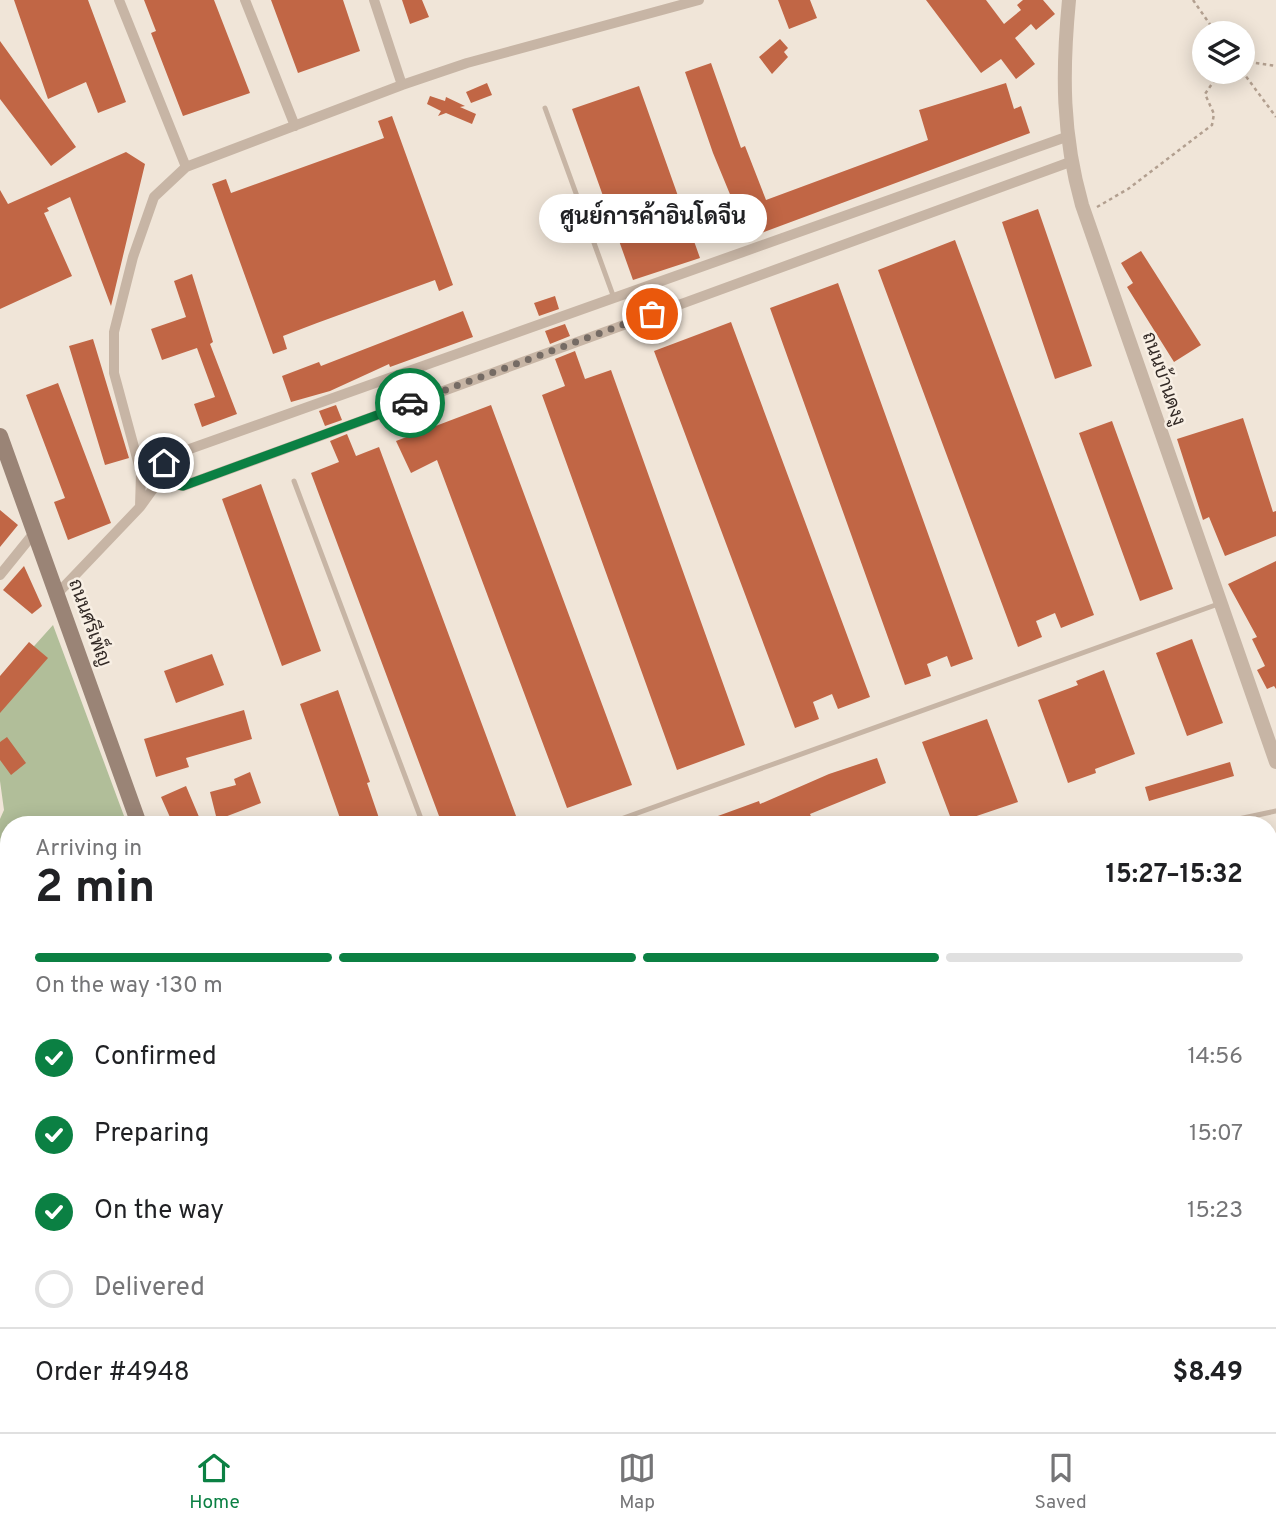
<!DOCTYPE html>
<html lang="en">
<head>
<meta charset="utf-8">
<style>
  :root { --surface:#fff; --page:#f6f6f6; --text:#202124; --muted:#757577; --line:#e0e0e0; --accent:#0b8043 }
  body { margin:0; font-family:Overpass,Sarabun,sans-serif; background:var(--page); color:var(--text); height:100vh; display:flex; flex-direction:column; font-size:26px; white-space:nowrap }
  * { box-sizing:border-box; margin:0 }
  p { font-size:23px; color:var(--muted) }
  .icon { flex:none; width:38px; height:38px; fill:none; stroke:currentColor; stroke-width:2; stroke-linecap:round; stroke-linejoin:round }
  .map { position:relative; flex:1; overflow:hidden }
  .sheet { position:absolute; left:0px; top:816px; width:1278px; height:618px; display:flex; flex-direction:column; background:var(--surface); border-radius:28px 28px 0 0; box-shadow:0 4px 18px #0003 }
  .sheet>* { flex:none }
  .controls { position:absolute; left:1192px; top:21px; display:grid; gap:14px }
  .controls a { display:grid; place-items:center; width:63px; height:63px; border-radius:50%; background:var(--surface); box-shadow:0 4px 18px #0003; font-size:35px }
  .pin { position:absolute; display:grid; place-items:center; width:60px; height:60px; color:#fff; margin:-30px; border:4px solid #fff; border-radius:50%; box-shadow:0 2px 7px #0007 }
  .courier { position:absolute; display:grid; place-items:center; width:70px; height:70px; margin:-35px; border:5px solid #0b8043; border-radius:50%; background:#fff; color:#222; box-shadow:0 2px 9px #0007 }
  .bubble { position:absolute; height:49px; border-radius:24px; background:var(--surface); box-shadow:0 4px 18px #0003; font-size:23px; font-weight:700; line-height:49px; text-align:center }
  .overview em { font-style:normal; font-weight:700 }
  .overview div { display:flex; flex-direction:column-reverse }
  .overview { display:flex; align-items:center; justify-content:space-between; height:119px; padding:0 35px }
  h1 { font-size:46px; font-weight:700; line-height:52px }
  .bar { display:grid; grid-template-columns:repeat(4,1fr); gap:10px 7px; align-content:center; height:84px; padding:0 35px }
  .bar i { height:9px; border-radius:5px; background:var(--line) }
  .bar .active { background:var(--accent) }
  .bar p { grid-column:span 4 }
  .line { display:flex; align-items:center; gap:18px; padding:0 35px; border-top:2px solid var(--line) }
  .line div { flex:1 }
  ol { padding:0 35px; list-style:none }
  li { display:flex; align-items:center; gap:21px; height:77px }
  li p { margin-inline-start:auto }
  li .icon { padding:7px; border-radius:50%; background:var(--accent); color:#fff; stroke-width:4 }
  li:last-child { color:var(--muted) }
  li i { width:38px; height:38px; border:4px solid var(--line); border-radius:50% }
  .tab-bar { display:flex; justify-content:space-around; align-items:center; height:98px; border-top:2px solid var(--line); background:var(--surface); font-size:19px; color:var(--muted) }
  .tab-bar a { display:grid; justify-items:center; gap:4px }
  .tab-bar .active { color:var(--accent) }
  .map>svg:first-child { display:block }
  .green { fill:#b1be99 }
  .water { fill:#78a8ab }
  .building { fill:#c16645 }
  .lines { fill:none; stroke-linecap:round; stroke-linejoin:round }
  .path { stroke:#b29f8f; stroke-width:2.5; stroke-dasharray:3.5 3.5; stroke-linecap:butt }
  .service { stroke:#c7b5a5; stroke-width:5 }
  .minor { stroke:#c7b5a5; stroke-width:10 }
  .tertiary { stroke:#c7b5a5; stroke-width:14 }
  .secondary { stroke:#9a8476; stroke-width:16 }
  .done { stroke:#756b64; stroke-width:7; stroke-dasharray:0 12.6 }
  .route { stroke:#0b8043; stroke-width:9 }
  .labels { text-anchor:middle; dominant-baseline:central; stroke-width:5; stroke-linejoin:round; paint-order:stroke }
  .street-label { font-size:19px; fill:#332a26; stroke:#f8efe4 }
</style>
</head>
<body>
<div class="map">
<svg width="1276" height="1432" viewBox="0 0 1276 1432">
  <rect width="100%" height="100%" fill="#f0e5d8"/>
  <path class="green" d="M53,625l74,199h-118v222l-9,8v-235l4,-9 -4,-29v-97z
    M0,1219l9,3v125l-9,9z"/>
  <path class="water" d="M9,1046v176h-1l-8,-3v-165z"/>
  <path class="building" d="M14,0h74l38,102 -28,11 -12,-31 -38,17z
    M144,0h70l36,93 -67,23 -32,-83 5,-2z
    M271,0h72l17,51 -62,22z
    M402,0h20l7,17 -19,7z
    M778,0h32l7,18 -28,11z
    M926,0h60l18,24 17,-14 -4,-5 6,-5h20l12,14 -19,16 -5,-6 -16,14 20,26 -19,15 -15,-20 -20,14z
    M780,39l8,9 -4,4 4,5 -16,17 -13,-17z
    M0,41l76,106 -25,19 -51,-67z
    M711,63l30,85 4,-2 21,54 162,-60 -9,-30 87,-27 8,26 7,-3 9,27 -282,105 -35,-85 -28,-81z
    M487,83l5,12 -21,8 -5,-11z
    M639,86l61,172 -67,22 -61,-171z
    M430,96l15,5 1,-4 19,9 -5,1 16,7 -4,10 -26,-11 -8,3 3,-5 -14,-7z
    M392,116l61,169 -14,6 -4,-11 -118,43 -34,13 4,13 -14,5 -61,-170 14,-5 5,14 153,-55 -6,-17z
    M126,152l19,12 -34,142 -41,-109 -23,11 2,3 -5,2 28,63 -72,33v-119l8,14z
    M1038,209l54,157 -37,13 -53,-157z
    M955,240l139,375 -33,13 -6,-15 -19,8 6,16 -24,10 -140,-377z
    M1141,251l60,94 -27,17 -47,-75 6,-4 -12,-20z
    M192,274l21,68 -3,2 27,70 -35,13 -8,-23 21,-7 -18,-49 -35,12 -11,-31 35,-12 -12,-36z
    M838,283l135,376 -22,8 -4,-11 -20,8 4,12 -26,9 -135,-377z
    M555,296l4,13 -20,7 -5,-13z
    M463,311l10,26 -83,30 -1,-3 -59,27 -39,11 -9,-26 37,-14 2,4z
    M731,322l139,375 -32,12 -6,-15 -19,8 6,17 -24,9 -141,-377z
    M565,324l5,12 -20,8 -5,-13z
    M93,339l36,119 -24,7 -36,-119z
    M575,351l10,28 26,-9 134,375 -68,25 -135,-375 23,-9 -10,-27z
    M58,383l53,140 -43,17 -14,-38 11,-4 -39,-103z
    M336,405l6,15 -17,6 -6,-15z
    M491,405l141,380 -65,23 -130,-348 -26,13 -15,-32z
    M1243,418l30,94 3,-1v25l-51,20 -16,-39 -6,3 -26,-81z
    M1112,421l61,168 -33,12 -61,-168z
    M347,434l9,22 23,-9 140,377h-27l-2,-3 -9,3h-39l-131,-351 28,-11 -9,-21z
    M261,484l60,167 -39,15 -60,-167z
    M0,510l18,15 -18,22z
    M1276,561v128l-2,-3 -7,3 -10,-19 8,-4 -13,-27 5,-2 -29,-53z
    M24,566l18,40 -10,8 -29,-24z
    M1192,639l31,84 -36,13 -31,-83z
    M29,642l19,16 -48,55v-37z
    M212,654l12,31 -48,18 -12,-32z
    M1104,670l31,84 -40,15 1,4 -28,10 -30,-83 40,-15 -2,-4z
    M338,690l32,92 -3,1 14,41h-39l-42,-120z
    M244,710l8,29 -66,19 3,9 -33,10 -12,-38z
    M987,719l31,83 -65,22 -31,-82z
    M7,737l19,26 -15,12 -11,-15v-18z
    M877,758l9,25 -76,31 4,10h-13l-2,-6 -14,6h-89l63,-23 1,3 69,-30z
    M1230,762l4,14 -85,25 -4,-14z
    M250,772l11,31 -44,17 -7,-28 26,-7 -2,-6z
    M186,786l16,38h-29l-12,-27z"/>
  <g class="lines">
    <path class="path" d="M1193,0l23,33
      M1242,61l34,5
      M1242,71l34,46
      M1097,207l31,-18 84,-64 2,-11 -9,-20 15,-22"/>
    <path class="service" d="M545,108l69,190
      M294,481l129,343
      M607,824l614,-221
      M1215,824l61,-13
      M1269,957l7,-2
      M1269,1190l7,-1
      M1269,1383l7,-2
      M1139,1429l13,-5"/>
    <path class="minor" d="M119,0l67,167
      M245,0l50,126
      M374,0l28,85
      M1066,137l-896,319 -6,7 -1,12 9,9 11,2 887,-324
      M140,507l23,-32
      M0,575l34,-42
      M57,594l83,-87 1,-34 -27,-100v-41l19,-75 21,-60 32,-30 216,-82 65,-22 232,-63"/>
    <path class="tertiary" d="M1069,0c-7,73 -7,134 13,205l194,557"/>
    <path class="secondary" d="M0,436l139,388
      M363,1424l3,8"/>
  </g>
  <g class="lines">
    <path class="done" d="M410,403l242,-89"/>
    <path class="route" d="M164,463l-1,12 9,9 11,2 227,-83"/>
  </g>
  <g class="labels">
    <g class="street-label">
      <text transform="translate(1163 379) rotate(71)">ถนนบ้านดงงู</text>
      <text transform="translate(89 623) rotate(70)">ถนนศรีเพ็ญ</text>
    </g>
  </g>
</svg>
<div class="controls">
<a><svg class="icon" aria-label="layers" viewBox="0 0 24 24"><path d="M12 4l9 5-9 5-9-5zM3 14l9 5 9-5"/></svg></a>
</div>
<div class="pin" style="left:652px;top:314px;background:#ea580c"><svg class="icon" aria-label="bag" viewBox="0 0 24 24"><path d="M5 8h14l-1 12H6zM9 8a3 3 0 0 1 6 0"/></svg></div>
<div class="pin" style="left:164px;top:463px;background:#1f2937"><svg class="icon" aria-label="home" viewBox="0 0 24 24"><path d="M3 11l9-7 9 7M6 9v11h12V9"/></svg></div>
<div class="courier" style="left:410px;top:403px"><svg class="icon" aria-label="car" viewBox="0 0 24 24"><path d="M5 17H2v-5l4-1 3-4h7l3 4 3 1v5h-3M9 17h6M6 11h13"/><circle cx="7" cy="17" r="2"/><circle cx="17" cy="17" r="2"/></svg></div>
<div class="bubble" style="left:539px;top:194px;width:228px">ศูนย์การค้าอินโดจีน</div>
<section class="sheet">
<div class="overview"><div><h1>2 min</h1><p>Arriving in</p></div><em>15:27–15:32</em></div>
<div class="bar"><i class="active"></i><i class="active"></i><i class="active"></i><i></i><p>On the way · 130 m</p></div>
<ol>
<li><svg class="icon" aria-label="check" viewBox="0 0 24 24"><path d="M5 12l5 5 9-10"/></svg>Confirmed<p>14:56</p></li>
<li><svg class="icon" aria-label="check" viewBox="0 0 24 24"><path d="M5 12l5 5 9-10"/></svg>Preparing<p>15:07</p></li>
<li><svg class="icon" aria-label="check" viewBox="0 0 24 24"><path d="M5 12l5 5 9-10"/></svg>On the way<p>15:23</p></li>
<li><i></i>Delivered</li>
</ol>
<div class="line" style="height:91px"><div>Order #4948</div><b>$8.49</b></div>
</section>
</div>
<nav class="tab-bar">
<a class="active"><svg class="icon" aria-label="home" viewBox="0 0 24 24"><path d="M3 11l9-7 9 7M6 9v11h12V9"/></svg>Home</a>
<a><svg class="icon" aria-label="map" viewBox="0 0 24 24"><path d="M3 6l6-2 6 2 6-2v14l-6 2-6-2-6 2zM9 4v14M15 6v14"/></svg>Map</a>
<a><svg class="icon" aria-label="saved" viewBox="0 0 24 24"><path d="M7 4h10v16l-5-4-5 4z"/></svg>Saved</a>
</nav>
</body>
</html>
